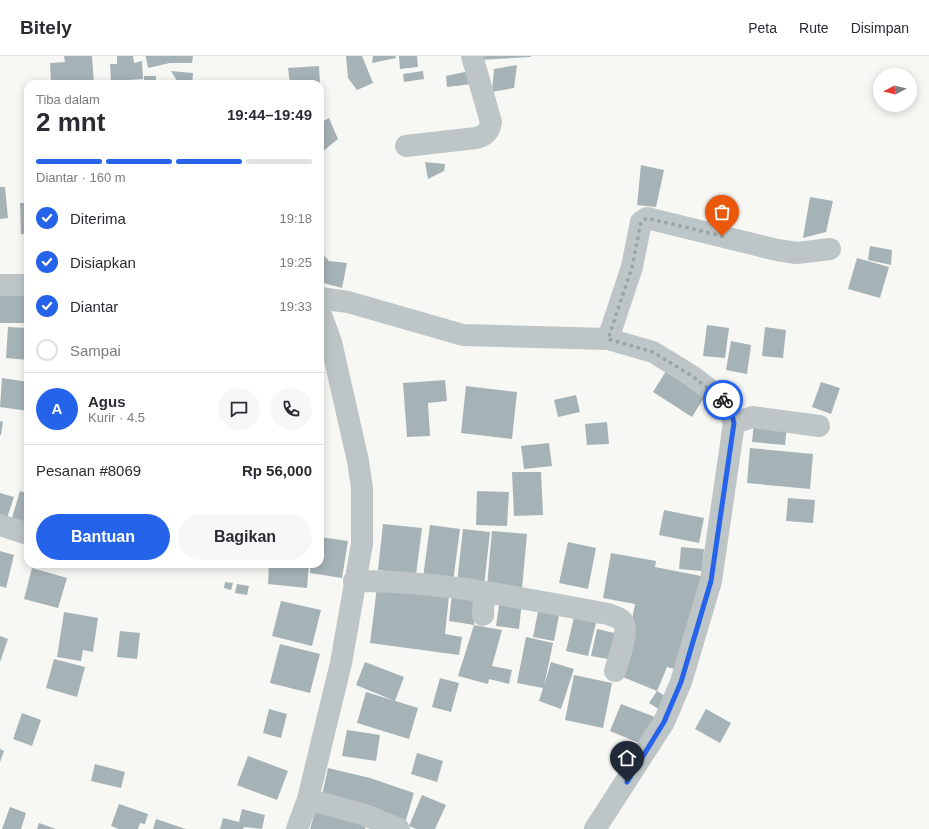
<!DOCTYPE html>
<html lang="id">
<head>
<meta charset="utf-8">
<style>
  :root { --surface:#fff; --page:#f7f7f7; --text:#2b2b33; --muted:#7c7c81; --line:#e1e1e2; --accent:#2563eb }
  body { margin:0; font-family:Arial,sans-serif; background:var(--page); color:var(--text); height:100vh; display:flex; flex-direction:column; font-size:15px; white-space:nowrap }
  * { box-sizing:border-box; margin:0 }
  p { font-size:13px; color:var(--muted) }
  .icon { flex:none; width:22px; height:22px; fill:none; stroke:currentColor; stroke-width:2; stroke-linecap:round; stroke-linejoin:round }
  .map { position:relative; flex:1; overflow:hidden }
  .side { position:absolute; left:24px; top:24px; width:300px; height:488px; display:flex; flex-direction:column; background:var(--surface); border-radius:12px; box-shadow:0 2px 10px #0003 }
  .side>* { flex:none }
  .needle { width:26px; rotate:263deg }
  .buttons { position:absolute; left:873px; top:12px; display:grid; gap:8px }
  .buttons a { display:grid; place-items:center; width:44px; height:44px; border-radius:50%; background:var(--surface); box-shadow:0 2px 10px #0003; font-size:20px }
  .pin { position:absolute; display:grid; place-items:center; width:34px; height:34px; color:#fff; margin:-41px -17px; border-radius:50% 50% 50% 0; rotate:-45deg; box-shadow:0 0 4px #0007 }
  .pin .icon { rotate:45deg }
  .courier { position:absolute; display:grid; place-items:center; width:40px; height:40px; margin:-20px; border:3px solid #2563eb; border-radius:50%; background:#fff; color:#222; box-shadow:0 1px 5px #0007 }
  .headline em { font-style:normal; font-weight:800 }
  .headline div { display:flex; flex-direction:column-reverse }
  .headline { display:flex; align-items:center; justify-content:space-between; height:68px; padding:0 12px }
  h1 { font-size:26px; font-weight:800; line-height:30px }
  .bar { display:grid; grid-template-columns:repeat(4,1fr); gap:6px 4px; align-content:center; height:48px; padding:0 12px }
  .bar i { height:5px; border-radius:3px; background:var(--line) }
  .bar .active { background:var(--accent) }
  .bar p { grid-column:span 4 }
  .line { display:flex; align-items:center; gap:10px; padding:0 12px; border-top:1px solid var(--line) }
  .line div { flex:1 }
  .round { display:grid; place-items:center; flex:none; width:42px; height:42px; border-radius:21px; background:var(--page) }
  ol { padding:0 12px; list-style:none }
  li { display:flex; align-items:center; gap:12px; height:44px }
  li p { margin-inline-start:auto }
  li .icon { padding:4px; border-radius:50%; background:var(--accent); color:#fff; stroke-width:4 }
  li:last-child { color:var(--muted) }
  li i { width:22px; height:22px; border:2px solid var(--line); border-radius:50% }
  .action { display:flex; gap:8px; margin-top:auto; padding:8px 12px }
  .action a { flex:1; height:46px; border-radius:24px; background:var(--accent); color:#fff; font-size:16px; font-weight:800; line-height:46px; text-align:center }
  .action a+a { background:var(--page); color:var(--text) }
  header { display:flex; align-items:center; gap:24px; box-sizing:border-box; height:56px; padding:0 20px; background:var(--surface); border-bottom:1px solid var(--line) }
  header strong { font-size:19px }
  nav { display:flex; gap:22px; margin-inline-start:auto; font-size:14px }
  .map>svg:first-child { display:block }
  .building { fill:#a6b3b6 }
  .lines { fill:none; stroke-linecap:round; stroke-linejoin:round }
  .minor { stroke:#bdc5c7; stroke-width:22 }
  .done { stroke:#95a5a9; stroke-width:4; stroke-dasharray:0 7.2 }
  .route { stroke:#2563eb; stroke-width:5 }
</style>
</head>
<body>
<header>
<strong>Bitely</strong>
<nav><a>Peta</a><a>Rute</a><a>Disimpan</a></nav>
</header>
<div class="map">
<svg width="929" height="773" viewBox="0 0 929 773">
  <rect width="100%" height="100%" fill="#f7f7f4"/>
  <path class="building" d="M64,0h28l2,28h-43l-1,-21 15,-1z
    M117,0h16l1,7 8,-2 1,18 -32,2 -1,-17h7z
    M145,0h48l-1,7h-22l-22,5 -2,-11z
    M346,0h16l11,27 -16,7 -9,-12z
    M373,0h22l1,2 -24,5z
    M399,0h18l1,11 -18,2z
    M480,0h51v1l-51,3z
    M517,9l-3,23 -22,4 2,-23z
    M319,10l1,18h-30l-2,-16z
    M171,15l22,2 -1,11h-13z
    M423,15l1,8 -20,3 -1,-8z
    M469,15l3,13 -25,3 -1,-11z
    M144,20h12v8h-12z
    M320,43l3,21h-3z
    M329,62l9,21 -16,13 -2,-6v-23z
    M425,106l20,2 -1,7 -16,8z
    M641,109l23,5 -8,37 -19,-2z
    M0,131h5l3,31 -8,1z
    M810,141l23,4 -7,31 -23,6z
    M20,147h8v31h-7z
    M870,190l22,4 -1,15 -23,-5z
    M320,195l9,10 18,2 -5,25 -22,-6z
    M857,202l32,9 -9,31 -32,-9z
    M0,233h24v34h-24z
    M707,269l22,3 -4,30 -22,-2z
    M8,271l20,1v32l-22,-2z
    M765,271l21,3 -3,28 -21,-2z
    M731,285l20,4 -4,29 -21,-4z
    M668,312l39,25 -15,24 -39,-25z
    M2,322l26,4v29l-28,-4z
    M445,324l2,21 -19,2 2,33 -23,1 -4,-54z
    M821,326l19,6 -9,26 -19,-7z
    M466,330l51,6 -5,47 -51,-6z
    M576,339l4,17 -22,5 -4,-17z
    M0,365l3,1 -2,13h-1z
    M607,366l2,22 -22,1 -2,-21z
    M754,366l33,3 -2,20 -33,-3z
    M549,387l3,23 -28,3 -3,-23z
    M750,392l63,6 -3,35 -63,-6z
    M512,416h29l2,43 -29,1z
    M20,435l8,3v33l-17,-6z
    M477,435l32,1 -2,34 -31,-1z
    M0,437l14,4 -8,24 -6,-2z
    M788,442l27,2 -2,23 -27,-2z
    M664,454l40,8 -5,25 -40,-8z
    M383,468l39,4 -6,47 -38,-5z
    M430,469l30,4 -7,53 -30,-4z
    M463,473l27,3 -6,54 -27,-3z
    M492,475l35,3 -5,55 -35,-3z
    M320,481l28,4 -6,37 -32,-5 1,-9h9z
    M568,486l28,6 -8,41 -29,-6z
    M681,491l23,2 -2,22 -23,-2z
    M0,495l14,4 -8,33 -6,-2z
    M611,497l45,8 -1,6 46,9 -14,70 -13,23 -7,-2 -10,24 -39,-16 12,-45 5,-26 -32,-6z
    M269,508h40l-2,24 -39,-4z
    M32,512l35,10 -9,30 -34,-9z
    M225,526l8,1 -2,7 -7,-2z
    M237,528l12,2 -2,9 -12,-2z
    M377,531l72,9 -4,38 17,3 -3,18 -89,-12z
    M452,537l25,4 -3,28 -25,-4z
    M500,542l22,3 -3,28 -23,-3z
    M281,545l40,9 -9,36 -40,-10z
    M539,550l21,4 -6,31 -21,-4z
    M64,556l34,6 -5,34 -10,-2 -2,11 -24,-4z
    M574,561l22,6 -8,33 -22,-5z
    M474,569l28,5 -10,36 20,4 -3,14 -20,-5 -1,5 -30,-8z
    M597,573l22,5 -6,26 -22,-4z
    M120,575l20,2 -3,26 -20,-2z
    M0,580l8,3 -8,23z
    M526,581l27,6 -9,43 7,-24 23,7 -13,40 -22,-8 4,-13 -26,-5z
    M280,588l40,10 -10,39 -40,-10z
    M54,603l31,8 -8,30 -31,-9z
    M365,606l39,15 -9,24 -39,-16z
    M574,619l38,8 -9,45 -38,-8z
    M440,622l19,5 -8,29 -19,-5z
    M657,635l13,8 -8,12 -13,-8z
    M366,636l52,16 -9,31 -52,-16z
    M621,648l34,13 -11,28 -34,-14z
    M269,653l18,5 -6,24 -18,-5z
    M706,653l25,14 -11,20 -25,-14z
    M22,657l19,7 -9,26 -19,-7z
    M347,674l33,5 -4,26 -34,-5z
    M0,693l4,2 -4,11z
    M417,697l26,8 -6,21 -26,-8z
    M248,700l40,15 -11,29 -40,-15z
    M95,708l30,8 -4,16 -30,-7z
    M328,712l42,10 44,15 -9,30 -84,-23z
    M422,739l24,10 -11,24h-19l-7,-3z
    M119,748l29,10 -3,10 -5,-1 -2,6h-19l-8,-3z
    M317,749l50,14 -2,10h-55z
    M10,751l16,6 -5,16h-19z
    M242,753l23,6 -3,14 -18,-2 -1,2h-23l3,-11 16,4z
    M156,763l30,10h-33z
    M39,767l17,6h-19z"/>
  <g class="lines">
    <path class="minor" d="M406,90l70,-8c10,-3 13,-6 15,-16l-19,-66
      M0,229h28
      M320,242l28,4 115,33 145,4 45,13 39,24 35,27 7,20 -23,158 -30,101 -17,40 -69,107
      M608,283l24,-72 9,-45 6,-4 130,32 20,3 33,-4
      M734,367l19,-6 66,9
      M0,469l28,9
      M354,525c86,-1 170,18 254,33 5,2 14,4 16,10 4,9 -6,37 -9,47
      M483,559l1,-23
      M308,743l57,16 34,14
      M297,773l11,-30 33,-136 21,-119v-56l-4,-27 -27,-119 -11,-30"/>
  </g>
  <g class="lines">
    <path class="done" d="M722,180l-75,-18 -6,4 -9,45 -24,72 45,13 39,24 31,24"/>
    <path class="route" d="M627,726l37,-60 17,-40 30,-101 23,-158 -3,-12 -8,-11"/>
  </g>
</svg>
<div class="buttons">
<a><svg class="needle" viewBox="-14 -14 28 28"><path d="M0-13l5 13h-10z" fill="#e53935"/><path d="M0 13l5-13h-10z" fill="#7c7c81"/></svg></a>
</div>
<div class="pin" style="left:722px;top:180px;background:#ea580c"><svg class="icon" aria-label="bag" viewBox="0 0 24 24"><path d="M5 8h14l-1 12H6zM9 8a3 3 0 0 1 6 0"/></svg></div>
<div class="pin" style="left:627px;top:726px;background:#1f2937"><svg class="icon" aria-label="home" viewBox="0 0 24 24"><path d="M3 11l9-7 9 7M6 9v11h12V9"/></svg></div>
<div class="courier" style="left:723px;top:344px"><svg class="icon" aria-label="bike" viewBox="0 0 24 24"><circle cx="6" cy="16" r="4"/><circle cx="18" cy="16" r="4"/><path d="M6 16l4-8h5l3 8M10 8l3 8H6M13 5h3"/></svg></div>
<section class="side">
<div class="headline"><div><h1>2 mnt</h1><p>Tiba dalam</p></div><em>19:44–19:49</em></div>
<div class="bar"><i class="active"></i><i class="active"></i><i class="active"></i><i></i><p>Diantar · 160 m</p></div>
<ol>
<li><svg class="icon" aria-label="check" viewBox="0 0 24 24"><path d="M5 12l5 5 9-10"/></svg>Diterima<p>19:18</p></li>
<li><svg class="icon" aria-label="check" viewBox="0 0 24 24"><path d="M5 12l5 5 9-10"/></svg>Disiapkan<p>19:25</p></li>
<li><svg class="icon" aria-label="check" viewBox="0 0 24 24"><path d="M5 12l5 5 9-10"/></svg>Diantar<p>19:33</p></li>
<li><i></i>Sampai</li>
</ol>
<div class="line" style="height:72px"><b class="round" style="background:var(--accent);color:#fff">A</b><div><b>Agus</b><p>Kurir · 4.5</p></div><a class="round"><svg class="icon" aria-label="chat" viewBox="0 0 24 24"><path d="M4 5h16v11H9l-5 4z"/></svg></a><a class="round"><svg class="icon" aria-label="phone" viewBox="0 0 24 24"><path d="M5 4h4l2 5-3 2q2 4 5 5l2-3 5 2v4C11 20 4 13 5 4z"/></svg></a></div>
<div class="line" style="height:52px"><div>Pesanan #8069</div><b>Rp 56,000</b></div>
<div class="action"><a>Bantuan</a><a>Bagikan</a></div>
</section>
</div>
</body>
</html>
